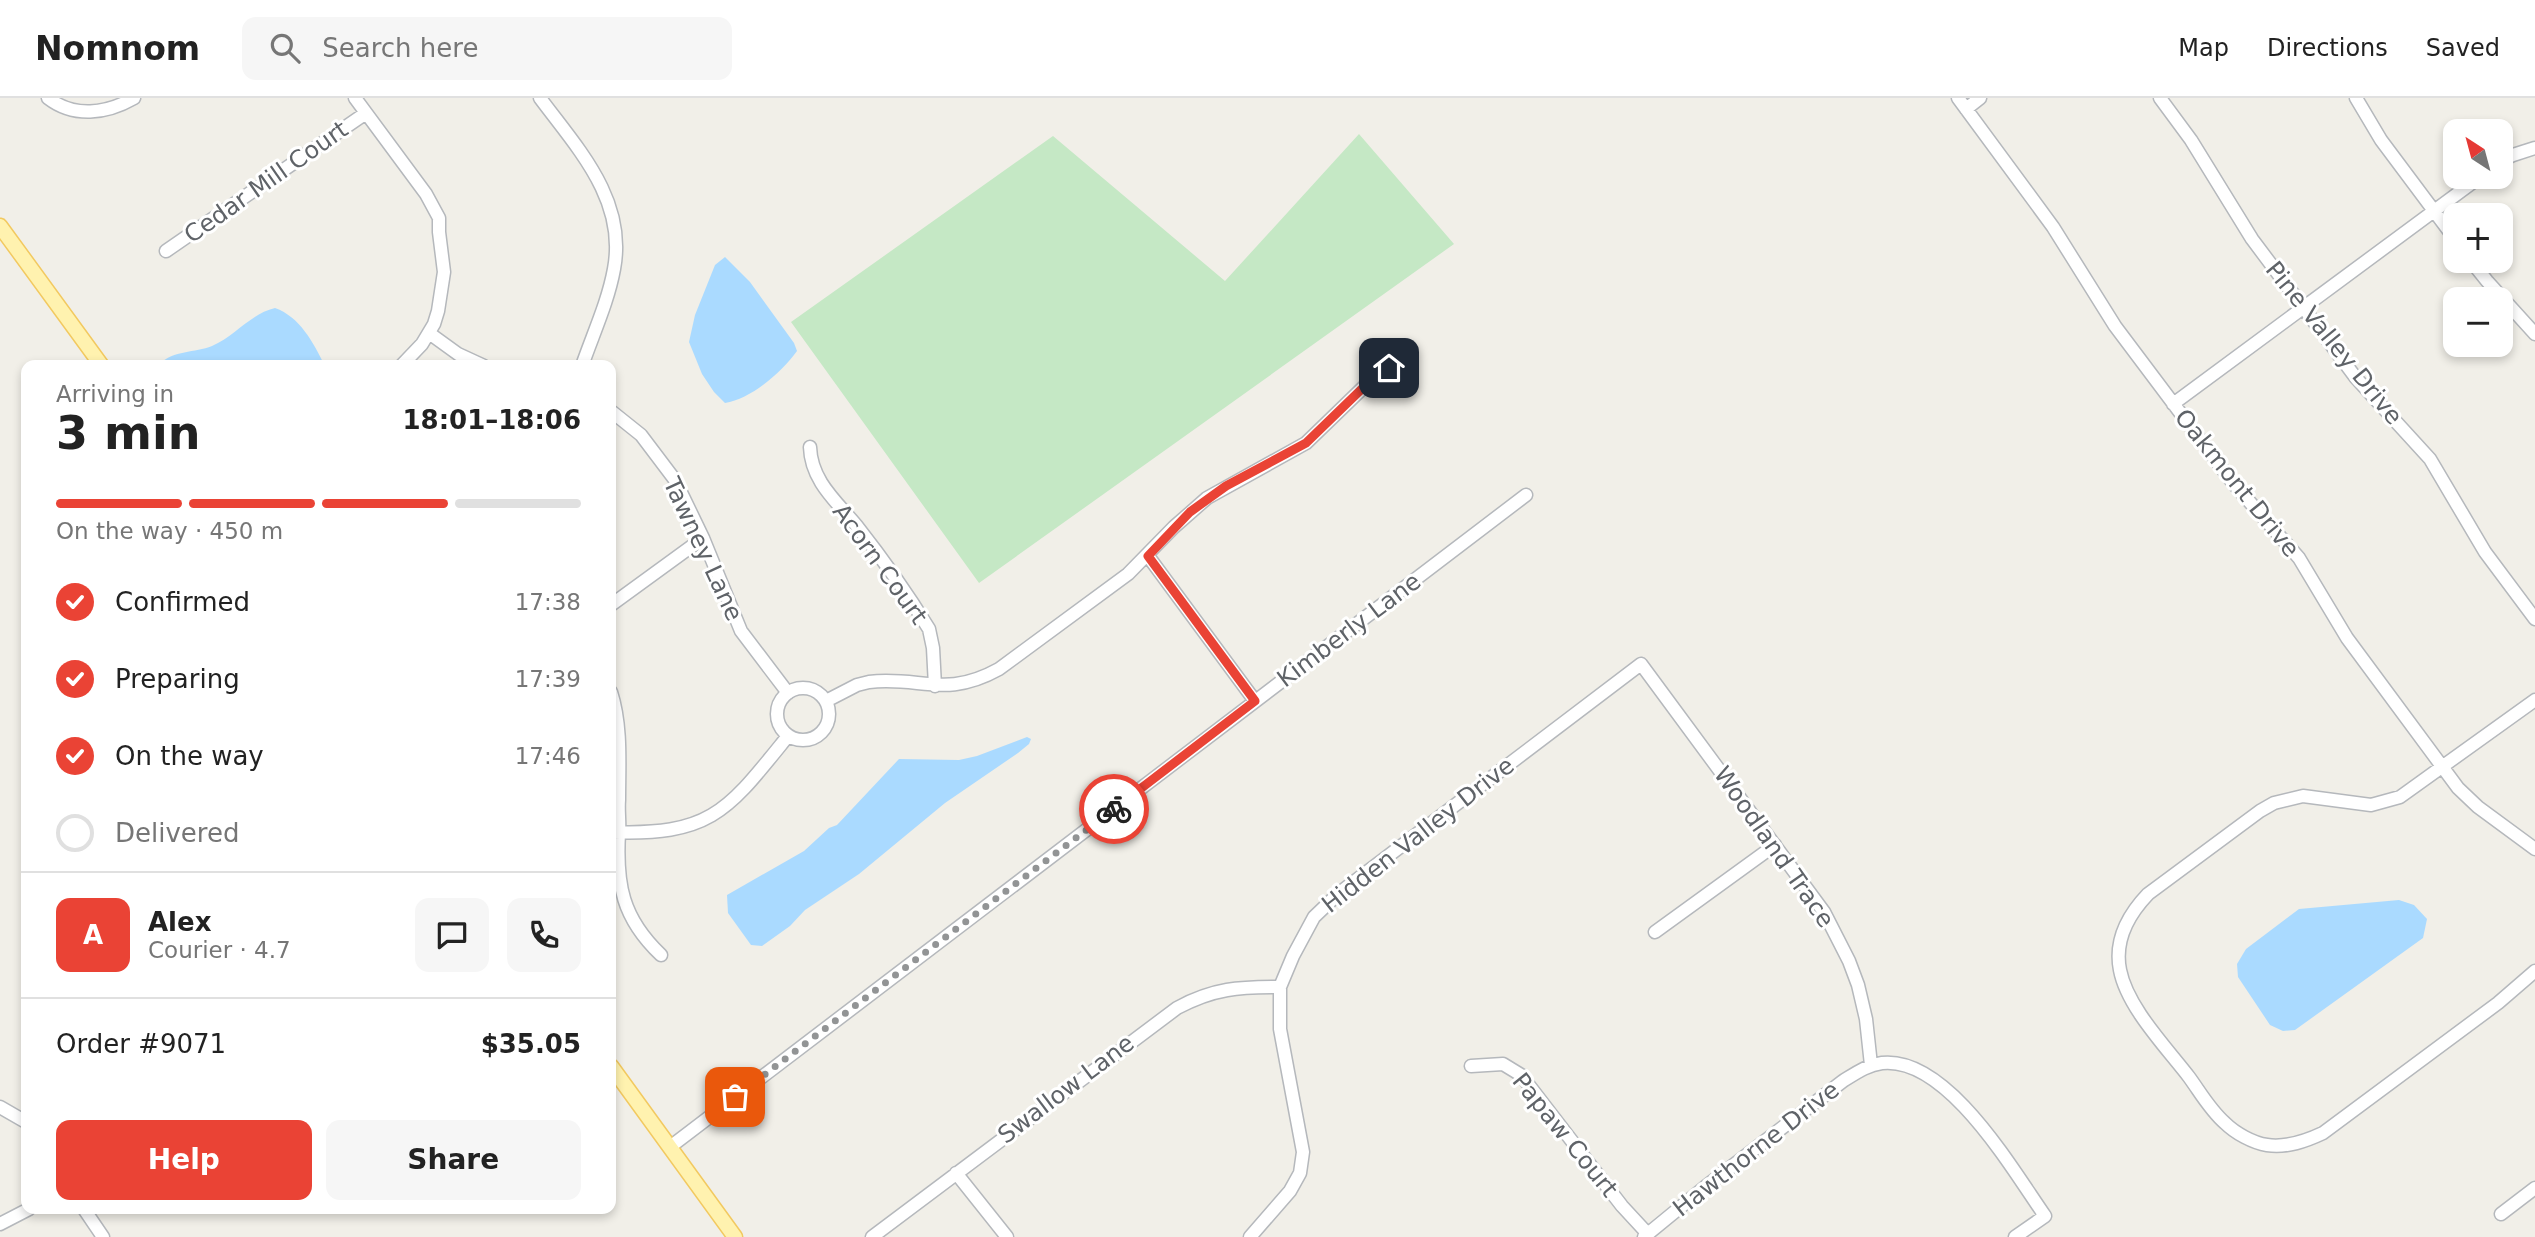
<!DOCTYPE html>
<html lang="en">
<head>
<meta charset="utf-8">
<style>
  :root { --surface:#fff; --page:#f6f6f6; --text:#222; --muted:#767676; --line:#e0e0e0; --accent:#ea4335 }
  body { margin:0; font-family:"DejaVu Sans",sans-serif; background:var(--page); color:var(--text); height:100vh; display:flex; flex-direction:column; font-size:26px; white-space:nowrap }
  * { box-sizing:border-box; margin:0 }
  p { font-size:23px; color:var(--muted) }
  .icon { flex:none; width:38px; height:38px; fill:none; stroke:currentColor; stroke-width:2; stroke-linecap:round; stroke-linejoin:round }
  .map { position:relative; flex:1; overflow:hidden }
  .side { position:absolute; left:21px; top:262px; width:595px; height:854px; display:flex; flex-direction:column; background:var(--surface); border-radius:14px; box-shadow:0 4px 10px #0003 }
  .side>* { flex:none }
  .needle { width:46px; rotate:324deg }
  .controls { position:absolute; left:2443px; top:21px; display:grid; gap:14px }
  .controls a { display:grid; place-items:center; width:70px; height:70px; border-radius:14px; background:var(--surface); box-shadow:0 4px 10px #0003; font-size:35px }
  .pin { position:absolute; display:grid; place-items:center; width:60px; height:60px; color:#fff; margin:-30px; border-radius:14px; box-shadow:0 4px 10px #0006 }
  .courier { position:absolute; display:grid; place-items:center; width:70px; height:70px; margin:-35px; border:5px solid #ea4335; border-radius:50%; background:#fff; color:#222; box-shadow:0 2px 9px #0007 }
  .headline em { font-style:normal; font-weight:800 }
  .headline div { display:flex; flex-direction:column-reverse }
  .headline { display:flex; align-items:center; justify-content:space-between; height:119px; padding:0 35px }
  h1 { font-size:46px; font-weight:800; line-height:52px }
  .bar { display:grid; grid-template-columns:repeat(4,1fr); gap:10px 7px; align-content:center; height:84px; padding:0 35px }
  .bar i { height:9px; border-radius:5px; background:var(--line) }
  .bar .on { background:var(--accent) }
  .bar p { grid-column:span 4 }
  .line { display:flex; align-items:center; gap:18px; padding:0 35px; border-top:2px solid var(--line) }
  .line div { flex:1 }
  .round { display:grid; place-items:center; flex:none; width:74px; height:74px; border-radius:14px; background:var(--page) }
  ol { padding:0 35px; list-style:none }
  li { display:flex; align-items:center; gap:21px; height:77px }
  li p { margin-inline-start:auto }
  li .icon { padding:7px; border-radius:50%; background:var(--accent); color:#fff; stroke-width:4 }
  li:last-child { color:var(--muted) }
  li i { width:38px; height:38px; border:4px solid var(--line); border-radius:50% }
  .cta { display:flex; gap:14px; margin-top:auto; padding:14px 35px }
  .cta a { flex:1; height:80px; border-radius:14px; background:var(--accent); color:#fff; font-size:28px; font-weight:800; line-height:80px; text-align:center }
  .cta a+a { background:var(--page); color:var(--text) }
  header { display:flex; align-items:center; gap:42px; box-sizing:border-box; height:98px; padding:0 35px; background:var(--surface); border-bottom:2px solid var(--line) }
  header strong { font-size:33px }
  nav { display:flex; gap:38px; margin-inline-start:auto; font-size:24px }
  .search { width:490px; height:63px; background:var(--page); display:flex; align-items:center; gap:18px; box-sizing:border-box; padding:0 24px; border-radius:14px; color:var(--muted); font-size:26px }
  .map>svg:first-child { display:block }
  .green { fill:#c5e8c5 }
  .water { fill:#aadaff }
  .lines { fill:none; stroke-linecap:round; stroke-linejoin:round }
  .minor-casing { stroke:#b5b8bc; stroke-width:15 }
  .major-casing { stroke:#f2c960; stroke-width:17 }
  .minor { stroke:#fff; stroke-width:12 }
  .major { stroke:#fff2af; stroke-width:14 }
  .done { stroke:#929495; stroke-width:7; stroke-dasharray:0 12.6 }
  .route { stroke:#ea4335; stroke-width:9 }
  .labels { text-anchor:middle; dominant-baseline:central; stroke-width:6; stroke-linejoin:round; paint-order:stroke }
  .street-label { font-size:24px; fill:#5f6368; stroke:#fff }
</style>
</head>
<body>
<header>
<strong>Nomnom</strong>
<div class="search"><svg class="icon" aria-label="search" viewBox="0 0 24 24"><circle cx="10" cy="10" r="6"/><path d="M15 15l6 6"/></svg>Search here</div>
<nav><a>Map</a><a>Directions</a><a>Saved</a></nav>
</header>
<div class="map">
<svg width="2535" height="1139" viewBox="0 0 2535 1139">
  <rect width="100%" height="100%" fill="#f1efe8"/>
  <path class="green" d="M1359,36l95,110 -475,339 -188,-261 262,-186 172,145z"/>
  <path class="water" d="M725,159l25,25 44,61 3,8c-15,21 -46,48 -72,52l-11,-11 -12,-18 -13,-32 6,-27 20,-50z
    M275,210c25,9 38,34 50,58h-163l-2,-2c13,-14 35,-11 52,-18 23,-10 38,-32 63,-38z
    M1027,639l4,2 -2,5 -11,9 -73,50 -86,71 -54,36 -15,16 -28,20 -11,-1 -23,-32 -1,-18 77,-44 25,-23 8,-3 62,-66 60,1 18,-4z
    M2399,802l15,5 13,14 -4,19 -128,92 -12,1 -13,-6 -32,-48 -1,-13 9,-15 53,-40z"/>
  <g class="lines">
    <g class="minor-casing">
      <path id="minor" d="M48,0c26,20 58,16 86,0
        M355,0l71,96 13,24v14l5,40 -6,39 -4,13 -12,20 -21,22
        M540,0c38,51 87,102 74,171 -6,33 -21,65 -32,97
        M1958,0l95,129 62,99 118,157 66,75 48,80 111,150 20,19 57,42
        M2160,0l31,42 61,99 42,56 62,83 74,81 55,93 50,67
        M2356,0l25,42 74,99
        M1966,11l14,-11
        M2501,63l12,-6 22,-7
        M166,153l200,-138
        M2471,163l16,20 48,53
        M429,235l29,21 26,12
        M2173,306l307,-227
        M611,313l30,24 34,45 28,58 38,93 47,62
        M810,349c1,34 27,55 46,78 26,33 51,68 73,104l4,19 2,38
        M1148,458l107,145
        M611,507l92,-67
        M777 616a26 26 0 1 1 52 0a26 26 0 1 1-52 0Z
        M611,594c11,34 8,73 8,108 -1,11 1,22 0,33 -3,51 3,85 42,122
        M2535,602l-135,97 -29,8 -68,-9 -29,7 -14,8 -112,83c-20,21 -34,46 -28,76 7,37 46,77 69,107 11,15 21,33 36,46 10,10 28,20 42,22 20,3 39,-4 56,-12l175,-130 37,-32
        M826,603l31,-16 12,-3c52,-6 76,17 130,-13l129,-95 46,-47 33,-29 99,-55 64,-62 19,-13 14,-6
        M611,734c101,4 117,-22 177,-96
        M1655,834l120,-87
        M1471,968l32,-2 18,11 101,131 25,27
        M0,1009l26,15
        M670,1049l856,-652
        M956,1075l51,64
        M84,1111l19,28
        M2501,1116l34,-26
        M0,1126l29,-15
        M872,1139l305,-229c37,-20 62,-21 103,-21
        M1250,1139l40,-46 10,-18 3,-21 -23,-123v-42l13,-31 21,-39 24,-23 303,-230 183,248 25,49 9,24 8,34 5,46
        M1644,1139l61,-50 138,-106c13,-8 24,-16 39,-18 65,-7 130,106 163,153l-30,21"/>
    </g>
    <g class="major-casing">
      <path id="major" d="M0,128l102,140
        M611,968l124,171"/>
    </g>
    <use href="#minor" class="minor"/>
    <use href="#major" class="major"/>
  </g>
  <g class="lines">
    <path class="done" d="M735,999l379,-288"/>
    <path class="route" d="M1114,711l141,-108 -107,-145 42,-44 36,-26 80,-43 64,-62 19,-13"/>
  </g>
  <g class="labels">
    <g class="street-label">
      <text transform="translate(266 84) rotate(-35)">Cedar Mill Court</text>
      <text transform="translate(2334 245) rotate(51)">Pine Valley Drive</text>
      <text transform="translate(2237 385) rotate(51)">Oakmont Drive</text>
      <text transform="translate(703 451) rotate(65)">Tawney Lane</text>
      <text transform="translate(880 466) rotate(54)">Acorn Court</text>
      <text transform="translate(1349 532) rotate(-37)">Kimberly Lane</text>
      <text transform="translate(1418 737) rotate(-38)">Hidden Valley Drive</text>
      <text transform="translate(1774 749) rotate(55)">Woodland Trace</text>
      <text transform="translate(1066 991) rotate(-37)">Swallow Lane</text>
      <text transform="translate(1565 1037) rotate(51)">Papaw Court</text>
      <text transform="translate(1756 1051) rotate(-38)">Hawthorne Drive</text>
    </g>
  </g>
</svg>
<div class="controls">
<a><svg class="needle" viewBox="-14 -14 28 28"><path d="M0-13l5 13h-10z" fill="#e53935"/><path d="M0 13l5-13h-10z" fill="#767676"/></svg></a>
<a>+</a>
<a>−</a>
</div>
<div class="pin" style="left:735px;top:999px;background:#ea580c"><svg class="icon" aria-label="bag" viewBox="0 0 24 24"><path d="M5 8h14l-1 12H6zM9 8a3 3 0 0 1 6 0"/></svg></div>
<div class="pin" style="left:1389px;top:270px;background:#1f2937"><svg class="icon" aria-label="home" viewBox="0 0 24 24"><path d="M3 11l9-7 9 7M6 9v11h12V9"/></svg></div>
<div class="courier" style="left:1114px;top:711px"><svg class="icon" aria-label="bike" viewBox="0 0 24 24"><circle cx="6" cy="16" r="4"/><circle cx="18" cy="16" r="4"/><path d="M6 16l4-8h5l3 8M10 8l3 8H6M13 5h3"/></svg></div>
<section class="side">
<div class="headline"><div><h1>3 min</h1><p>Arriving in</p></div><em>18:01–18:06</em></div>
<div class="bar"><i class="on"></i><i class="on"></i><i class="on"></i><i></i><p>On the way · 450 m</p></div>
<ol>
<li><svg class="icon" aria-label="check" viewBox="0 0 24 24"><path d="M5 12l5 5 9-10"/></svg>Confirmed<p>17:38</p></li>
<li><svg class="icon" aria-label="check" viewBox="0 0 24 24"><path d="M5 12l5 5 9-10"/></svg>Preparing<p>17:39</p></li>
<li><svg class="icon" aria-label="check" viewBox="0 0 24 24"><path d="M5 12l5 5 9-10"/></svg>On the way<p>17:46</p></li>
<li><i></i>Delivered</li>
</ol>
<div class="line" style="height:126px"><b class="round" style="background:var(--accent);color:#fff">A</b><div><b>Alex</b><p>Courier · 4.7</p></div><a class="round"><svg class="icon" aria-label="chat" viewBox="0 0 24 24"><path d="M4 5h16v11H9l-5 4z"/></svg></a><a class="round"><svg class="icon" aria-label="phone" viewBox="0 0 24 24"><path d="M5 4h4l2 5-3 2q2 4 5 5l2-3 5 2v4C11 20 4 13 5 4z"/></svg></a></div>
<div class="line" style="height:91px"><div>Order #9071</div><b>$35.05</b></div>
<div class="cta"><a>Help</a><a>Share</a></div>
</section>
</div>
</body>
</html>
